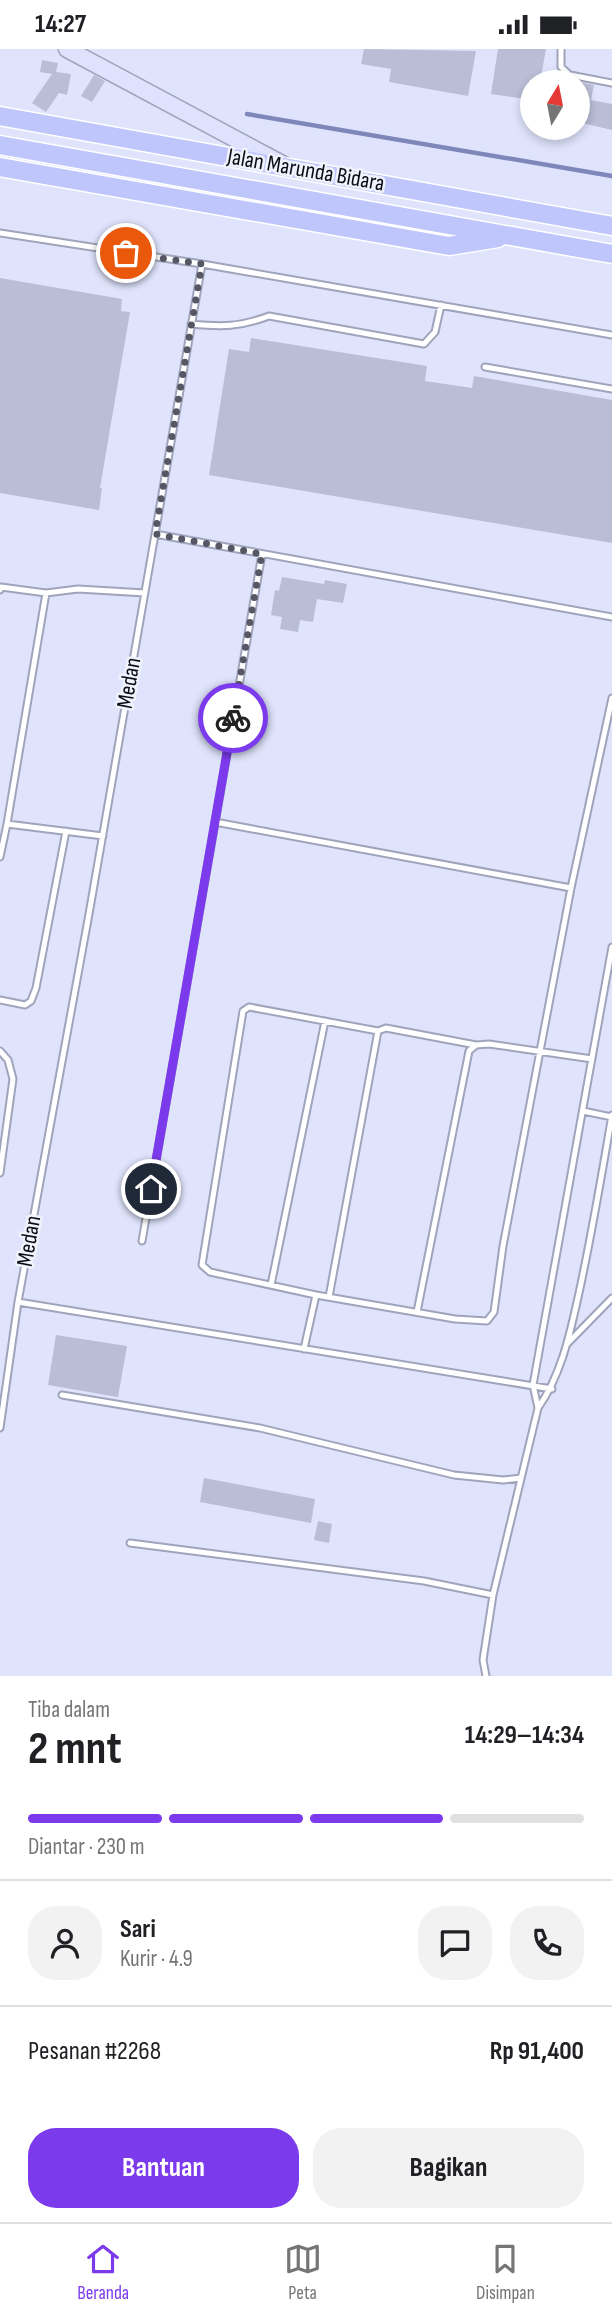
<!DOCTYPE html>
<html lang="id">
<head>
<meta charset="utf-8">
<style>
  :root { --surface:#fff; --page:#f2f2f2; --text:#202124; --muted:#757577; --line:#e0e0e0; --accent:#7c3aed }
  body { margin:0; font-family:"Sofia Sans Condensed",sans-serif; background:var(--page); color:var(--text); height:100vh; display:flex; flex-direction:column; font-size:26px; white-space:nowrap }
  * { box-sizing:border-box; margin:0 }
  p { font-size:23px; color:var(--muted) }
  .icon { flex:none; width:38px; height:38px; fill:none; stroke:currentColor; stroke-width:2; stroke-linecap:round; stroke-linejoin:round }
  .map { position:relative; height:1627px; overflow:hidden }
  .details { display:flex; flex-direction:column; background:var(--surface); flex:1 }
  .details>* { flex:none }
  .needle { width:46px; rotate:10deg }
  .fabs { position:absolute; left:520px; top:21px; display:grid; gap:14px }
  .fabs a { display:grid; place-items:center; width:70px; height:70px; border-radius:50%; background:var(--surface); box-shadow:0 4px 10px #0003; font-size:35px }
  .pin { position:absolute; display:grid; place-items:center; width:60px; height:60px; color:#fff; margin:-30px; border:4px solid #fff; border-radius:50%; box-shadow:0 2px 7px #0007 }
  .courier { position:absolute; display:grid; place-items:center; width:70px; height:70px; margin:-35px; border:5px solid #7c3aed; border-radius:50%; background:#fff; color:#222; box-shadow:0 2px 9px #0007 }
  .summary em { font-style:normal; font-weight:700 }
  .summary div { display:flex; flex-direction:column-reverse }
  .summary { display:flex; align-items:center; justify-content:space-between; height:119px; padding:0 28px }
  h1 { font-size:46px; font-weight:700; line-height:52px }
  .bar { display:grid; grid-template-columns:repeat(4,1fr); gap:10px 7px; align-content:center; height:84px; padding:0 28px }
  .bar i { height:9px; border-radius:5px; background:var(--line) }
  .bar .selected { background:var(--accent) }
  .bar p { grid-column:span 4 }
  .line { display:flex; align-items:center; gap:18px; padding:0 28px; border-top:2px solid var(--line) }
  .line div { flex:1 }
  .round { display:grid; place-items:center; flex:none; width:74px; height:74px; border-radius:28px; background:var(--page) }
  .cta { display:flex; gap:14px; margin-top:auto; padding:14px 28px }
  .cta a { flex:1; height:80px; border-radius:28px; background:var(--accent); color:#fff; font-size:28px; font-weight:700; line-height:80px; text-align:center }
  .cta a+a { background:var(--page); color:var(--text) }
  .status { display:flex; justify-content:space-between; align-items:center; height:49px; padding:0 35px; background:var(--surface); direction:ltr }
  .status svg { height:19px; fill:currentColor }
  .tabs { display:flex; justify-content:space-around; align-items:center; height:98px; border-top:2px solid var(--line); background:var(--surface); font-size:19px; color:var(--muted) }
  .tabs a { display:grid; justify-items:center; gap:4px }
  .tabs .selected { color:var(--accent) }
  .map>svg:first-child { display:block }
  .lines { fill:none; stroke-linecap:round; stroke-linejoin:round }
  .stream { stroke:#7e86ba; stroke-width:4.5 }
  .building { fill:#b9bdd5 }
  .lane-casing { stroke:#a0a4bb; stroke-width:9 }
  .secondary-casing { stroke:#a0a4bb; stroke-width:19 }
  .primary-casing { stroke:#fff; stroke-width:21 }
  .lane { stroke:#fff; stroke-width:5 }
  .secondary { stroke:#dfe2fd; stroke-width:16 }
  .primary { stroke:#bfc6fb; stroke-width:18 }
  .done { stroke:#555765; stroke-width:7; stroke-dasharray:0 12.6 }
  .route { stroke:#7c3aed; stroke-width:9 }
  .labels { text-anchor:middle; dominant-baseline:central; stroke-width:5; stroke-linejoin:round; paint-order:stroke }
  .street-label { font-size:23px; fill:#0a0b13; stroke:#f0f2fc }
</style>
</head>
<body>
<div class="status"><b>14:27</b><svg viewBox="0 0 49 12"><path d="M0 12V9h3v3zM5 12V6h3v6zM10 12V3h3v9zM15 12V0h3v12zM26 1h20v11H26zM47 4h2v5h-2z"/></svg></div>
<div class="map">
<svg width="612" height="1627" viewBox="0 0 612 1627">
  <rect width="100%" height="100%" fill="#dfe4fc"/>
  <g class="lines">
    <path class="stream" d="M247,65l365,62"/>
  </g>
  <path class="building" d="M364,0l112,2 -8,45 -79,-14 2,-13 -30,-5z
    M498,0h48l-6,33h-8v18l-41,-6z
    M42,11l16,3 -2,9 15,2 -4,21 -8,-2 -13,19 -14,-9 20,-29 -12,-2z
    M94,26l11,6 -13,21 -11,-6z
    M578,33l16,3 -3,15 21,4v26l-34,-8z
    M0,229l122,21 -1,12 9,1 -30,176h2l-3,22 -99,-17z
    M251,289l176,28 -2,15 47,7 2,-12 138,24v143l-403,-68 20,-126 20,3z
    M282,528l42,7 1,-4 22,4 -4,19 -26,-4 -4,23 -13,-2 -2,12 -18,-3 2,-12 -11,-2 4,-25 4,1z
    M56,1286l71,11 -9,51 -70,-12z
    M204,1429l111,21 -4,24 -111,-21z
    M318,1472l14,3 -3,19 -15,-3z"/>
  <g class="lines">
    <g class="lane-casing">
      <path id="lane" d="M561,0v18l9,8 42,8
        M0,184l202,31 -113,650 -71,388 534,87
        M202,215l410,71
        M191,275c31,3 49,3 78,-8l155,28 11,-12 6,-27
        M485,318l127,22
        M155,485l457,83
        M0,541l1,-3 45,6 32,-4 67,4
        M215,773l356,66
        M7,775l39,-231
        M0,808l7,-33 96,12
        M0,951l25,5 6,-4 5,-13 30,-157
        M0,1002l8,9 5,19 -13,94
        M583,1062l29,6
        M142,1192l120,-687
        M271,1236l54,-264
        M316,1246l-106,-23 -8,-7 41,-254 6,-4 129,24
        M329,1248l49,-266 8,-3 90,17
        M417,1263l52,-261 7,-6 13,-1 103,15
        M567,1295l45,-46
        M304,1300l12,-54 139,24 32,2 7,-9 9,-66 68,-358 41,-190
        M62,1346l198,33 194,47 49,5 18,-2
        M538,1359l-5,-23 79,-438
        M0,1379l18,-126
        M130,1494l294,38 69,14
        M486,1627l-3,-16 10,-65 45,-187c22,-31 31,-70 39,-106 14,-62 24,-124 35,-187"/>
    </g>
    <g class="secondary-casing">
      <path id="secondary" d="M67,0l217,116"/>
    </g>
    <g class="primary-casing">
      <path id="primary" d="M0,67l612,110
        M0,96l612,109
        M0,118l449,79 49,-8"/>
    </g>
    <use href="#lane" class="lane"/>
    <use href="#secondary" class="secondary"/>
    <use href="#primary" class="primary"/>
  </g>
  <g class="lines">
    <path class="done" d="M126,204l76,11 -47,270 107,20 -29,164"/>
    <path class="route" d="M151,1140l82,-471"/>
  </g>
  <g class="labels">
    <g class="street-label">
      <text transform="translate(306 121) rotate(10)">Jalan Marunda Bidara</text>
      <text transform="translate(129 634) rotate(-80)">Medan</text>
      <text transform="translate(29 1192) rotate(-80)">Medan</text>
    </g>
  </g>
</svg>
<div class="fabs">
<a><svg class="needle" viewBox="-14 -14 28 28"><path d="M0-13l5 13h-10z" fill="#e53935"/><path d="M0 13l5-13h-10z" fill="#757577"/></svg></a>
</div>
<div class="pin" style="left:126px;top:204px;background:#ea580c"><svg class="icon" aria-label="bag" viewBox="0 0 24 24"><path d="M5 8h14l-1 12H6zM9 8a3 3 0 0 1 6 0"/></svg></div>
<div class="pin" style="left:151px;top:1140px;background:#1f2937"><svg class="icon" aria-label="home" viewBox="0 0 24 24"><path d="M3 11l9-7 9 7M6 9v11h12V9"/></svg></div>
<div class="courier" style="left:233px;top:669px"><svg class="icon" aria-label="bike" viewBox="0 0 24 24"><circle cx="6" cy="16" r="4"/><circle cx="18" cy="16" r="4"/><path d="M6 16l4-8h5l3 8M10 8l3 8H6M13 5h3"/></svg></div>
</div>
<section class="details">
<div class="summary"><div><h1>2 mnt</h1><p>Tiba dalam</p></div><em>14:29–14:34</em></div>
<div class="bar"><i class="selected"></i><i class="selected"></i><i class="selected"></i><i></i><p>Diantar · 230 m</p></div>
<div class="line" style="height:126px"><a class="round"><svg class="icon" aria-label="person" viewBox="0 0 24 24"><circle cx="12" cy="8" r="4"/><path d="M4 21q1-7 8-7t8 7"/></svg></a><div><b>Sari</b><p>Kurir · 4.9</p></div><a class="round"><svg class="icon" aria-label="chat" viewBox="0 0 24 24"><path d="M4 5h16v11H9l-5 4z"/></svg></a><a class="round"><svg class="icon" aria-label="phone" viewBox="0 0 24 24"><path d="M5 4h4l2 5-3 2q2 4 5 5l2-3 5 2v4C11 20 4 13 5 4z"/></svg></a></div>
<div class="line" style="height:91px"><div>Pesanan #2268</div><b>Rp 91,400</b></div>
<div class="cta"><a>Bantuan</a><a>Bagikan</a></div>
</section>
<nav class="tabs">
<a class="selected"><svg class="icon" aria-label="home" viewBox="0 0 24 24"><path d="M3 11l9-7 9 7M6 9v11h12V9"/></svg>Beranda</a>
<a><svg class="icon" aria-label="map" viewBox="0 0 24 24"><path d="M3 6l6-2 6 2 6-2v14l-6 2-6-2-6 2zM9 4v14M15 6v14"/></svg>Peta</a>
<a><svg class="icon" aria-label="saved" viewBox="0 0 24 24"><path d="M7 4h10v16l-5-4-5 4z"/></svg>Disimpan</a>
</nav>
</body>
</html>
